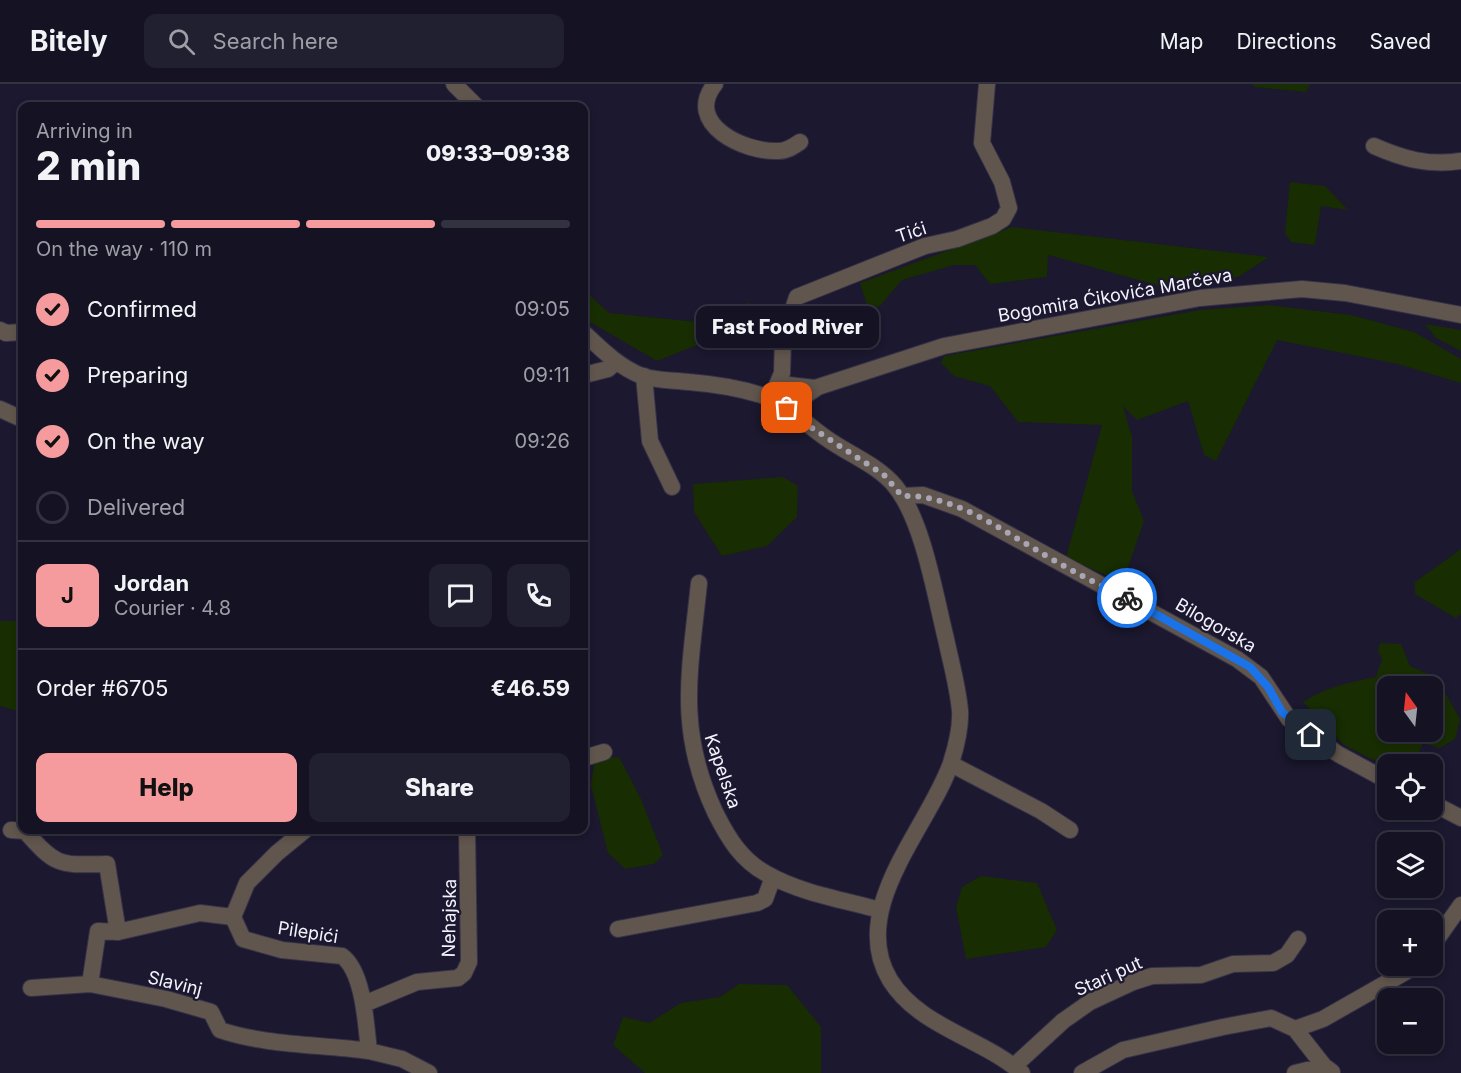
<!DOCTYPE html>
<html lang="en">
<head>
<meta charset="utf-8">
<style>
  :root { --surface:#141223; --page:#212030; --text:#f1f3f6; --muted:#9d9ea6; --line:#333241; --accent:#f59b9d }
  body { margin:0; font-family:Inter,sans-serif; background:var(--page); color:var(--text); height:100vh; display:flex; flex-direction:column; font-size:22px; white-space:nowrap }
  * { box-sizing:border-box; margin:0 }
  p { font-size:20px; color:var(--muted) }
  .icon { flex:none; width:33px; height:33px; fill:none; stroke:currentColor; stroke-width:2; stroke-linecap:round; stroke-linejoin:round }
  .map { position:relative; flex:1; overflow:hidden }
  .panel { position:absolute; left:18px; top:18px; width:570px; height:732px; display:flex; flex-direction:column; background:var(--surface); border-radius:12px; box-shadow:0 3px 9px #0003,0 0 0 2px var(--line) }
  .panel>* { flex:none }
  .needle { width:39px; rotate:345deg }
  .fabs { position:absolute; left:1377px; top:592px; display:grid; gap:12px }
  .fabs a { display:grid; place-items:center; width:66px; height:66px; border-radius:12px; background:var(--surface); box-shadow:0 3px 9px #0003,0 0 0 2px var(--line); font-size:30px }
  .pin { position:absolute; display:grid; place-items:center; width:51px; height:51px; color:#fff; margin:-26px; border-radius:12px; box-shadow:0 3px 9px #0006 }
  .courier { position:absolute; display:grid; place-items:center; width:60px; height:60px; margin:-30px; border:4px solid #1a73e8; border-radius:50%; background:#fff; color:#222; box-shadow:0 2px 8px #0007 }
  .bubble { position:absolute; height:42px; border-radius:12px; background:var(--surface); box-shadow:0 3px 9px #0003,0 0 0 2px var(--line); font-size:20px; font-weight:800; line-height:42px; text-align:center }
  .headline em { font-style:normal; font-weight:800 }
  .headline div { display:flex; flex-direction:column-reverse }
  .headline { display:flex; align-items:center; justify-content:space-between; height:102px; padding:0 18px }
  h1 { font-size:39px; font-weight:800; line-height:45px }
  .bar { display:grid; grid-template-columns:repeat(4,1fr); gap:9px 6px; align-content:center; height:72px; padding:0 18px }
  .bar i { height:8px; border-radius:4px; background:var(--line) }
  .bar .active { background:var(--accent) }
  .bar p { grid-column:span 4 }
  .line { display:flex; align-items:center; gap:15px; padding:0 18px; border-top:2px solid var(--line) }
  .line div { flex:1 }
  .round { display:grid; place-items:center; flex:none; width:63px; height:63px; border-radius:12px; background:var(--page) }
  ol { padding:0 18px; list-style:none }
  li { display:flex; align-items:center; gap:18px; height:66px }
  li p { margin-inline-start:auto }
  li .icon { padding:6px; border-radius:50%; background:var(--accent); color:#111; stroke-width:4 }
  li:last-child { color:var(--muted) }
  li i { width:33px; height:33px; border:3px solid var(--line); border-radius:50% }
  .button { display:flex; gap:12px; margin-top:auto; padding:12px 18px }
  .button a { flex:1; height:69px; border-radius:12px; background:var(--accent); color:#111; font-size:24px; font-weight:800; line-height:69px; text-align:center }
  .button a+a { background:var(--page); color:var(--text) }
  header { display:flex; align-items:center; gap:36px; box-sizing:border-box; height:84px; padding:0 30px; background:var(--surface); border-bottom:2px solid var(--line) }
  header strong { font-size:28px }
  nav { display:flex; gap:33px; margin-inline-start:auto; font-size:21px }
  .search { width:420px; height:54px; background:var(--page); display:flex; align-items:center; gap:15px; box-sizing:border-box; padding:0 21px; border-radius:12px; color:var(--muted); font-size:22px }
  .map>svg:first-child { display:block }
  .green { fill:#182d01; fill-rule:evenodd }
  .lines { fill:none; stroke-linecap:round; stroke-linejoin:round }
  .minor-casing { stroke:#353248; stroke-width:18 }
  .tertiary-casing { stroke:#353248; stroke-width:18 }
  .minor { stroke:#61564d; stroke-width:16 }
  .tertiary { stroke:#61564d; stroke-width:16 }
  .done { stroke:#a8a6b5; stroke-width:6; stroke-dasharray:0 10.8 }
  .route { stroke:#1a73e8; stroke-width:8 }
  .labels { text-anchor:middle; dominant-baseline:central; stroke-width:4.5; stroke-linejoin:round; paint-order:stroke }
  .street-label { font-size:18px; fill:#f4f3fd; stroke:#1b182f }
</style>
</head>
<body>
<header>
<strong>Bitely</strong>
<div class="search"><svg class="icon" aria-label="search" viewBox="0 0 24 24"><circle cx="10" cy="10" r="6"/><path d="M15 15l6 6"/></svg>Search here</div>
<nav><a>Map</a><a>Directions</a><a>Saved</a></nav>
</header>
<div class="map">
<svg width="1461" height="989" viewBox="0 0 1461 989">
  <rect width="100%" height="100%" fill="#1b182f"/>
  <path class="green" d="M1253,0h57l-4,8 -52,-5z
    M1290,98l35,4 23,24 -27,-4 -6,39 -24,-3 -6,-9z
    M1012,143l257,30 -31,20 -70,11 -120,-33 -1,22 -57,7 -15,-19h-21l-52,15 -23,27 -12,-2 -7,-22z
    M584,206l25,23 98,10 40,-20 16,4 -4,13 -102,41 -67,-39 -6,-10z
    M1268,221l83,10 63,17 47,27v24l-63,-19 -121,-24 -61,121 -12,-6 -16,-54 -51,19 -14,-14 9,31v54l12,30 -21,61 -57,-24 36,-133 -84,-3 -28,-36 -36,-10 -13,-13 3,-7 256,-46z
    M1425,240l36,6v21l-25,-13z
    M783,393l15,9 -1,31 -30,29 -45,10 -28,-44 -1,-28z
    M1461,465v65l-5,4 -41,-24v-12z
    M0,537h22v95v-4l-22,-6z
    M1380,559l21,1 9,22 26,11 24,42 -5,20 -15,9 -17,-5 -5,11 9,11 -40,2 -43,-22 -41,-43c23,-15 47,-20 73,-25l6,-18 -4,-8zM1388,603h44v45h-44z
    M619,673l22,42 22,56 -9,9 -29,5 -17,-16 -17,-68 4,-26z
    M981,792l56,7 20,47 -11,17 -80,12 -10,-52 6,-20z
    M739,900l48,1 34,42v46h-176l-32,-28 10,-28 26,6 32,-20 39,-6z"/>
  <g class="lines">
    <g class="minor-casing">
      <path id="minor" d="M715,0c-32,40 30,69 64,67 8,0 15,-5 21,-9
        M1374,62c29,13 55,20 87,15
        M0,246l6,3 16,-1
        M584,291l24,-6 8,-7
        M644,292l6,65 22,46
        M771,315l11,-26 1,-34 14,-42 128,-51 32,-7 35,-13 11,-7 6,-11 -7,-26 -20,-39 5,-59
        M0,325l22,10
        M902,412l21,-1 39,14 275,150 24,18 28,42 49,35 50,27
        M699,499c-9,89 -23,145 16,229 13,26 26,48 52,62 33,19 77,26 113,36
        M584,674l20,-6
        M951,680l90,47 29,19
        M1432,719l29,15
        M11,746l14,1c32,36 34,34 82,33l11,68 -20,-1 -8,53
        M305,746l-28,23 -30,30 -14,34 10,22 39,11 60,6c22,16 24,70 27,95l33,8 27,14
        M618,845l139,-26 8,-4 8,-22
        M118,848l82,-19 33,4
        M1432,862l29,-41
        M31,904l59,-4 76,15 45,13 9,18c47,16 100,14 149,21
        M364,920l53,-22 41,-4 6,-5 5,-11 -2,-132
        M1295,945l29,37
        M1014,982l49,-45 27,-19 43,-20 19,-6 49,-1 32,-11 40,-1 14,-8 11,-16
        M1082,989l41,-23 100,-23 48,-9 24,11 28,-10 93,-53
        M1295,989l29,-7 8,6"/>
    </g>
    <g class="tertiary-casing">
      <path id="tertiary" d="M454,0l22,22
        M584,249c18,17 35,34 58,43 15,5 32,4 47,6 24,2 50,6 72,13 25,7 44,29 65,43 22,16 52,27 69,48 28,34 40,109 51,153 5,24 12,48 14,72 1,16 -4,36 -9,52 -22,64 -104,146 -61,217 29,47 92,58 132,93
        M780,297l8,4 27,3
        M787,324l31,-21 126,-41 256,-48 102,-9 43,4 116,22"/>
    </g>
    <use href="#minor" class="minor"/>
    <use href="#tertiary" class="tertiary"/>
  </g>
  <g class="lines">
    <path class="done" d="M787,324l22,18 75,49 18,21c52,-2 99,34 143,59 27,16 54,30 82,43"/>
    <path class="route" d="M1127,514l123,69 18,20 14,25 29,23"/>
  </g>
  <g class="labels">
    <g class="street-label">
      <text transform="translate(911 148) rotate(-18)">Tići</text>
      <text transform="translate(1115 211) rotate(-10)">Bogomira Ćikovića Marčeva</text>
      <text transform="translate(1216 541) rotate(30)">Bilogorska</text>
      <text transform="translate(723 687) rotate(71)">Kapelska</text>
      <text transform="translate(449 834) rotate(-89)">Nehajska</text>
      <text transform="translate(308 848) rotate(9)">Pilepići</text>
      <text transform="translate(1108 892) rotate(-24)">Stari put</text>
      <text transform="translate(175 899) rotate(14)">Slavinj</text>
    </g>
  </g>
</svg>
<div class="fabs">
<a><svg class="needle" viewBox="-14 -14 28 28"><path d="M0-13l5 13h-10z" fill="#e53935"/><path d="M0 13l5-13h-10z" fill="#9d9ea6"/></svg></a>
<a><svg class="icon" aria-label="locate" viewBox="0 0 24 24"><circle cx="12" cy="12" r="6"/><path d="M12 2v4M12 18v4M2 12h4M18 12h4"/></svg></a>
<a><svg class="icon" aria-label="layers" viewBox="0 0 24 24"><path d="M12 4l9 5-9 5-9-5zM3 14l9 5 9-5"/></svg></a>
<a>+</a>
<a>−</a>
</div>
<div class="pin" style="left:787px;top:324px;background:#ea580c"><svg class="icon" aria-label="bag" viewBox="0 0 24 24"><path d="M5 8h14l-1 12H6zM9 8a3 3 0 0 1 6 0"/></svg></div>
<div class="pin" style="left:1311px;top:651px;background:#1f2937"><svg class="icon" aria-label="home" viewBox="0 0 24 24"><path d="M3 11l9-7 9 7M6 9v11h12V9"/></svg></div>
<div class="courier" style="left:1127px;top:514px"><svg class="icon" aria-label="bike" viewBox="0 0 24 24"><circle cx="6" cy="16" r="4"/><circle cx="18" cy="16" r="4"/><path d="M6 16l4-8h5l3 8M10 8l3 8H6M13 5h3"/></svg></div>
<div class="bubble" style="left:696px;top:222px;width:183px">Fast Food River</div>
<section class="panel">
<div class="headline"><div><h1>2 min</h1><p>Arriving in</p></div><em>09:33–09:38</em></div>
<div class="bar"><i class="active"></i><i class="active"></i><i class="active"></i><i></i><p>On the way · 110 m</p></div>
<ol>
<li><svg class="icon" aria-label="check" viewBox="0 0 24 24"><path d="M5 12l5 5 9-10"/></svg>Confirmed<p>09:05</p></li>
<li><svg class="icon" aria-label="check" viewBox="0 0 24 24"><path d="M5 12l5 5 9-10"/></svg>Preparing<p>09:11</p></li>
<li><svg class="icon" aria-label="check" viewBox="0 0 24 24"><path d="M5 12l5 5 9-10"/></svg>On the way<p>09:26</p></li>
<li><i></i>Delivered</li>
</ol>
<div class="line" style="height:108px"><b class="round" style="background:var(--accent);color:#111">J</b><div><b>Jordan</b><p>Courier · 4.8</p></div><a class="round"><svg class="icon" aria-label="chat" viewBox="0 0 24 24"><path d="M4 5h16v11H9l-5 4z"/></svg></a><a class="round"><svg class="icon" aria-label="phone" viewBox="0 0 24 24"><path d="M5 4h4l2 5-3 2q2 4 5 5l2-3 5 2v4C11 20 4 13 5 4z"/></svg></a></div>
<div class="line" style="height:78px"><div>Order #6705</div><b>€46.59</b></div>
<div class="button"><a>Help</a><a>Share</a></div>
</section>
</div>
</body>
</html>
